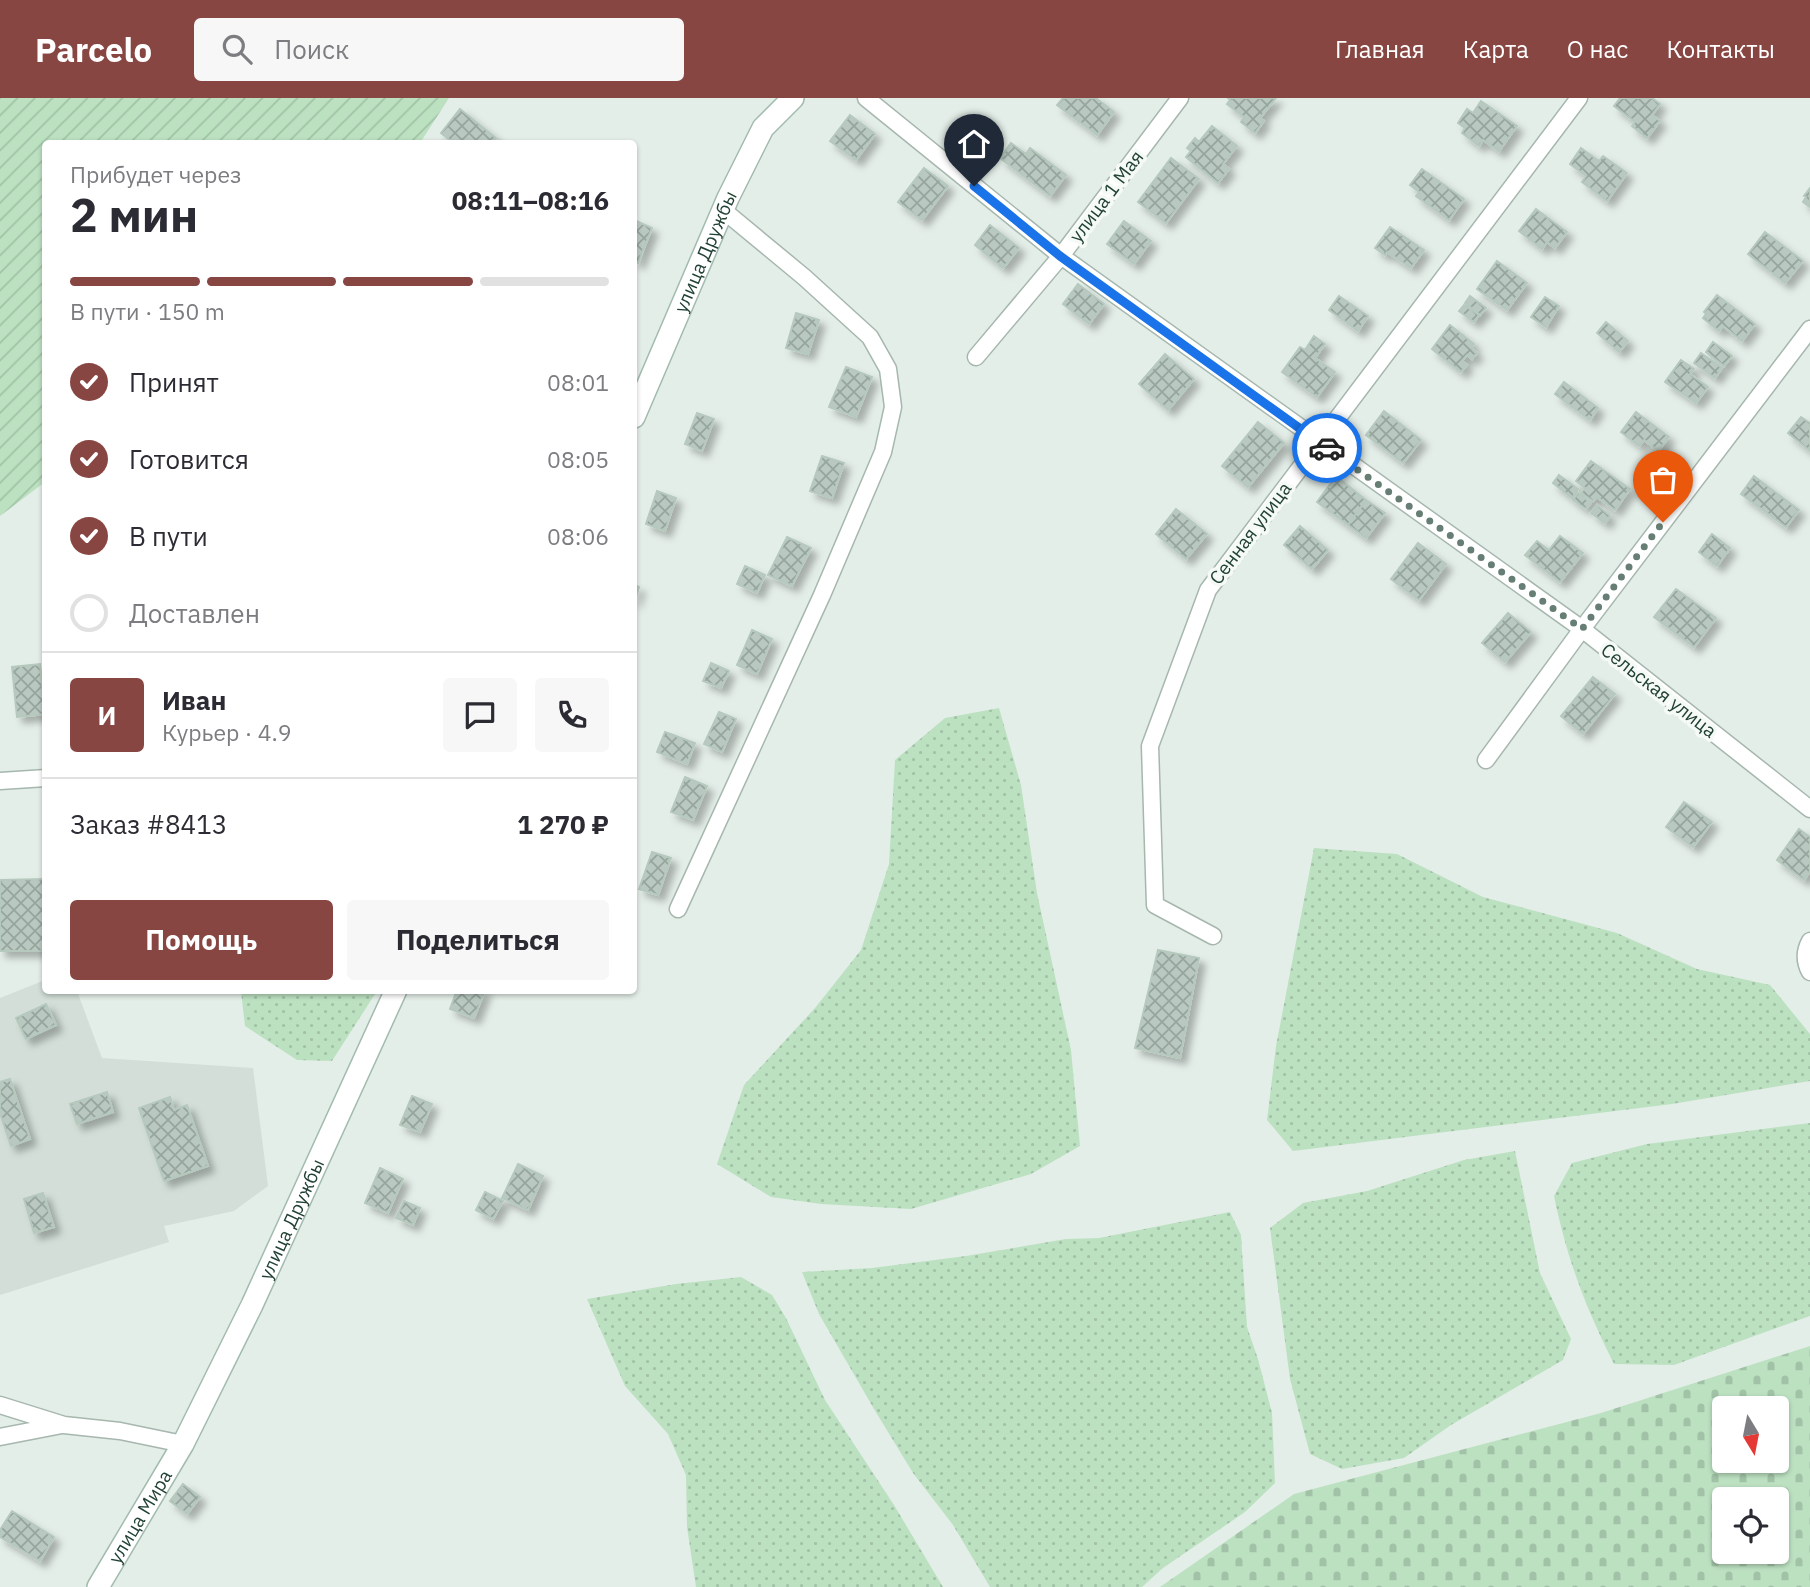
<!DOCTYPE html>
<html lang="ru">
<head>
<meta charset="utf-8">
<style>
  :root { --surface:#fff; --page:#f7f7f7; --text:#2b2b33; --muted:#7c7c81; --line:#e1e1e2; --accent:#884643 }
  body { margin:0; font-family:"IBM Plex Sans",sans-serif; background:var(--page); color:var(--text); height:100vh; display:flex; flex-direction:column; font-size:26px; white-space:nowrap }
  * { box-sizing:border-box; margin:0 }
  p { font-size:23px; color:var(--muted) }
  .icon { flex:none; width:38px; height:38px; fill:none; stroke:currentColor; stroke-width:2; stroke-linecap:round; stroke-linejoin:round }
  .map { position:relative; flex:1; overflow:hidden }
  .panel { position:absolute; left:42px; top:42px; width:595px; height:854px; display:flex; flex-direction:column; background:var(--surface); border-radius:7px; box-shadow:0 2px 5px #0004 }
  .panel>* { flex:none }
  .needle { width:46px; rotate:170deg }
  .tools { position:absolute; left:1712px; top:1298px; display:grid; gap:14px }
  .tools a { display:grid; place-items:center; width:77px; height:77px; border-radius:7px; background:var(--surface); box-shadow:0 2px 5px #0004; font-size:35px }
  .pin { position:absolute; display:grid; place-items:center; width:60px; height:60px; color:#fff; margin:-72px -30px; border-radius:50% 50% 50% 0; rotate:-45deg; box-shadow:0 0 7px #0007 }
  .pin .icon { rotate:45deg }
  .courier { position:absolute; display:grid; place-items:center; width:70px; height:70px; margin:-35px; border:5px solid #1a73e8; border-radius:50%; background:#fff; color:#222; box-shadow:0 2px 9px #0007 }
  .overview em { font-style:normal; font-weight:700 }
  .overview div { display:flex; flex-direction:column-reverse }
  .overview { display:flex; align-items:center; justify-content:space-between; height:119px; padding:0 28px }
  h1 { font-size:46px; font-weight:700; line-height:52px }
  .bar { display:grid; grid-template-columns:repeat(4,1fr); gap:10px 7px; align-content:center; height:84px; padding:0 28px }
  .bar i { height:9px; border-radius:5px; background:var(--line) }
  .bar .on { background:var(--accent) }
  .bar p { grid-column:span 4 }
  .line { display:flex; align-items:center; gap:18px; padding:0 28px; border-top:2px solid var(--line) }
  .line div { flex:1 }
  .round { display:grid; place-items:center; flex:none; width:74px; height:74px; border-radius:7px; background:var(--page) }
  ol { padding:0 28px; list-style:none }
  li { display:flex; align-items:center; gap:21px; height:77px }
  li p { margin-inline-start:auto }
  li .icon { padding:7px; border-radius:50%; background:var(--accent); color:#fff; stroke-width:4 }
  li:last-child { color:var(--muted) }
  li i { width:38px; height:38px; border:4px solid var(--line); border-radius:50% }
  .cta { display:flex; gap:14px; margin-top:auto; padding:14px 28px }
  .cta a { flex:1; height:80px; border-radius:7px; background:var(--accent); color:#fff; font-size:28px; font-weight:700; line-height:80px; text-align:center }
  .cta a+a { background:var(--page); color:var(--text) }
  header { display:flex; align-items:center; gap:42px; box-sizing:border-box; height:98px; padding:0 35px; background:var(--accent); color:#fff }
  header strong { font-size:33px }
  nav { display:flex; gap:38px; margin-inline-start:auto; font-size:24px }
  .search { width:490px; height:63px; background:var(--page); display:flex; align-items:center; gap:18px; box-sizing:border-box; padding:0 24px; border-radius:7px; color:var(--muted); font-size:26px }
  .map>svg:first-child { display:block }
  .built { fill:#d2ded7 }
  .grass { fill:url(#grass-dots) }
  .cemetery { fill:url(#cemetery-stones); fill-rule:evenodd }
  .garden { fill:url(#garden-furrows) }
  .building { fill:url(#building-cross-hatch); stroke:#b6c9be; stroke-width:2; filter:url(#shadow) }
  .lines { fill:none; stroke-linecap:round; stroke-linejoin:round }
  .street-casing { stroke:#a6b7ae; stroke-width:19 }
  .secondary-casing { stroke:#a2bbae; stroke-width:24 }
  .street { stroke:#fff; stroke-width:16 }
  .secondary { stroke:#fff; stroke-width:21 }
  .done { stroke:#667e73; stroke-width:7; stroke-dasharray:0 12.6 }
  .route { stroke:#1a73e8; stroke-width:9 }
  .labels { text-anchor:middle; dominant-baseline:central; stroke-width:7; stroke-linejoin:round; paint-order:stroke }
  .street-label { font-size:19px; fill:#224234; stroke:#f5faf7 }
</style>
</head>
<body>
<header>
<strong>Parcelo</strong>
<div class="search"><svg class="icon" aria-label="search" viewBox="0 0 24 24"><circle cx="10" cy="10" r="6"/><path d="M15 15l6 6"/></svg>Поиск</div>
<nav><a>Главная</a><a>Карта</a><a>О нас</a><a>Контакты</a></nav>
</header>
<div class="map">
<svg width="1810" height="1489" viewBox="0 0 1810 1489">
  <defs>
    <pattern id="grass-dots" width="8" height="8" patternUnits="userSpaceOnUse" patternTransform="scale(1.75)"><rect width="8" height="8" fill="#bce1c1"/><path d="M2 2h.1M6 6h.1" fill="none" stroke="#a1c2a6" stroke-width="1.8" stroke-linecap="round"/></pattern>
    <pattern id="cemetery-stones" width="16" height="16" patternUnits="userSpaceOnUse" patternTransform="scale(1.75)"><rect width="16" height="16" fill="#bce1c1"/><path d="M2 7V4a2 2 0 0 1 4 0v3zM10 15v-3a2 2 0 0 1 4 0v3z" fill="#a1c2a6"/></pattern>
    <pattern id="garden-furrows" width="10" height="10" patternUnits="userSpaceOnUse" patternTransform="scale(1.75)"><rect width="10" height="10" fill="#bce1c1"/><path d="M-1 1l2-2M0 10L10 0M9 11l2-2" fill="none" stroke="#a1c2a6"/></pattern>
    <pattern id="building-cross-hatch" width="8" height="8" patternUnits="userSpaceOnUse" patternTransform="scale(1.75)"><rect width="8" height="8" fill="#b9c9c1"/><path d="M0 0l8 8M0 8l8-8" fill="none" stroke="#96a59e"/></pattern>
    <filter id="shadow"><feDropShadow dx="6" dy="6" stdDeviation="3.5" flood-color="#0004"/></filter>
  </defs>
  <rect width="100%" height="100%" fill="#e4eee8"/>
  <path class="built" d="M45,882l1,10 31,1 25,67 151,10 15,118 -34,25 -70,15 5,16 -169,53v-297z"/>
  <path class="grass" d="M999,610l22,77 16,108 34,157 9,96 -49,28 -120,35 -90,-5 -50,-7 -54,-33 27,-79 71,-77 46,-58 28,-86 6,-104 50,-42z
    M1314,750l83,6 86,43 134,36 80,36 73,16 40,49v47l-138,23 -379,47 -26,-31 9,-74z
    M241,893v-1l136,1 -45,70 -35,-1 -52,-34z
    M1810,1025v193l-136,49 -60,-1c-29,-58 -47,-105 -60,-168l18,-33 75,-19z
    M1515,1053l25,122 31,66 -8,21 -112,65 -47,33 -62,11 -32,-15 -20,-75 -20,-151 33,-25 64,-12 97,-31z
    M1230,1114l11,23 6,92 11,32 14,54 3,70 -30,29 -82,56 -21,19h-152l-37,-62 -40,-52 -39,-64 -55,-95 -17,-42 70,-4 94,-12 100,-17 33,-1z
    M741,1179l31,18 14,23 39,82 69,105 49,82h-247l-9,-60 -1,-52 -18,-41 -43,-48 -38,-87 89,-15z"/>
  <path class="cemetery" d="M1810,1248v241h-650l134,-93 307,-81zM1724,1311h52v52h-52zM1724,1402h52v52h-52z"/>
  <path class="garden" d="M0,0h449l-29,45 -374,1 -1,338 -45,34z"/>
  <path class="building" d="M1063,0h33l18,14 -17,23 -40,-30z
    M1228,0h48l-16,20 4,3 -9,12 -14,-11 3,-5 -17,-13 3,-4z
    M1620,0h32l8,6 -8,11 8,6 -13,17 -15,-12 3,-4 -21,-16z
    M1481,3l36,25 -18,25 -16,-11 -4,6 -17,-13 3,-5 -7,-5 9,-14 6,4z
    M460,11l36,29 -4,6h-37l-14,-11z
    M850,17l25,19 -19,26 -26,-19z
    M1212,28l25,20 -14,18 6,5 -11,14 -32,-26 5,-6 -4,-3 8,-10 4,4z
    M1011,45l15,11 4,-6 36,27 -16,21 -50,-38z
    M1581,50l18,13 4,-5 24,17 -20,28 -25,-19 4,-6 -16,-12z
    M1171,60l28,21 -33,44 -28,-21z
    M924,70l24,18 -26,34 -24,-18z
    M1422,71l42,30 -15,21 -33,-24 3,-4 -9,-7z
    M1810,90v19l-7,-5 3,-5 -2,-1z
    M1536,111l31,23 -12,16 -8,-6 -5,7 -23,-18z
    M634,122l18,8 -14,35 -4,-2z
    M1124,123l27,20 -17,23 -27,-20z
    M990,127l29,23 -16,20 -28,-23z
    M1390,129l34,23 -13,18 -24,-16 -2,3 -10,-7z
    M1765,134l38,29 -18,22 -37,-29z
    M1497,163l30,22 -20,27 -30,-21z
    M1078,186l26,20 -15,20 -26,-20z
    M1717,197l38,29 -13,17 -19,-15 -4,5 -16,-13 3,-4 -2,-2z
    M1339,198l29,20 -10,15 -29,-21z
    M1470,198l16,12 -6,7 -15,-12z
    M1545,199l14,9 -13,21 -15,-10z
    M1464,207l15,10 -5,7 -15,-11z
    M796,215l23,7 -11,34 -22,-6z
    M1606,224l22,19 -9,11 -22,-19z
    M1450,227l24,19 -3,4 6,5 -5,6 -5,-4 -5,6 5,4 -6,7 -29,-23z
    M1314,238l11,8 -10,14 20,14 -18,25 -35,-25 18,-25 5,3z
    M1713,244l19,14 -8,10 -18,-14z
    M1701,255l21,15 -7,10 -21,-15z
    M1165,256l29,25 -26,31 -29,-26z
    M1681,262l13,9 -4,5 18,13 -12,16 -31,-21z
    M846,269l26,10 -16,40 -27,-10z
    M1564,284l34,26 -8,12 -35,-26z
    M1384,313l37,29 -18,23 -37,-28z
    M1636,314l33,25 -11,14 -14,-11 -5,6 -18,-14z
    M697,315l17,6 -12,32 -17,-7z
    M1801,319l9,6v28l-22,-18z
    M1258,324l26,21 -36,44 -26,-21z
    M822,358l22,7 -12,35 -22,-7z
    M1591,363l39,28 -15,21 -18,-13 -4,4 -12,-8 4,-5 -9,-7z
    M1559,377l19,14 -6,9 -19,-15z
    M1336,378l30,24 -18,25 -31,-23z
    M1754,378l45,34 -13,17 -45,-33z
    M657,393l19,7 -11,33 -19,-7z
    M1578,395l13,10 -5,6 -13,-9z
    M1366,402l19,13 -19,25 -18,-13z
    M1597,407l13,11 -5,7 -14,-10z
    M1176,411l31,25 -21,25 -30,-25z
    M1300,428l28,24 -16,19 -28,-24z
    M1712,436l18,14 -13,18 -18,-14z
    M1560,438l23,17 -23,29 -35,-27 12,-14 12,9z
    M787,439l24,11 -19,38 -24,-11z
    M1418,445l28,21 -27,36 -28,-21z
    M745,468l20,9 -8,18 -20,-9z
    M634,487l5,2 -5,16z
    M1676,491l40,29 -22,29 -40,-30z
    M1508,515l23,19 -26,30 -23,-19z
    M752,532l20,9 -15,35 -20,-9z
    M711,565l18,8 -8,17 -18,-7z
    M40,566l5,50 -28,3 -5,-50z
    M1593,579l22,17 -32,40 -22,-18z
    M719,614l17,7 -14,33 -18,-8z
    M665,634l30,11 -8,21 -30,-12z
    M685,679l22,9 -14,34 -22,-8z
    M1684,704l28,20 -19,25 -27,-20z
    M1799,731l11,8v34l-6,9 -27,-20z
    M652,754l19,6 -13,37 -19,-6z
    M46,781v72h-46v-71z
    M1158,852l41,8 -19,100 -45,-10z
    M457,892h28l-11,28 -24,-9z
    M46,906l10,21 -30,14 -10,-21z
    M10,981l20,60 -19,7 -11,-33v-31z
    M107,994l6,20 -36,12 -7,-20z
    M412,998l20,8 -12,28 -20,-7z
    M170,999l4,13 13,-5 21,61 -44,15 -25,-73z
    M518,1066l25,12 -15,34 -26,-12z
    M380,1070l23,11 -15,34 -23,-10z
    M485,1094l18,9 -10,18 -17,-9z
    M43,1095l11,34 -20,6 -10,-34z
    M404,1103l16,7 -7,17 -17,-7z
    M183,1386l17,13 -13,17 -17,-13z
    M12,1413l42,26 -14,24 -40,-24v-7z"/>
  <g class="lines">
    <g class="street-casing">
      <path id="street" d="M866,0l195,158 521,373 228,180
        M976,259l85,-101 119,-158
        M1486,662l96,-131 228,-300
        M0,683l46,-3
        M678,811l144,-314 61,-143 10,-45 -5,-38 -18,-32 -66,-60 -81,-67
        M1213,838l-58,-31 -5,-159 58,-156 371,-492
        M1810,843c-6,11 -6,20 0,31
        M0,1307l64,20 56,6 63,13
        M0,1339l62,-12"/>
    </g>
    <g class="secondary-casing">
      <g id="secondary">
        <path id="s1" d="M634,319l94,-219 35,-70 30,-30"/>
        <path id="s2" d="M98,1489l85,-143 69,-139 144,-315"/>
      </g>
    </g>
    <use href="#street" class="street"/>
    <use href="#secondary" class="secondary"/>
  </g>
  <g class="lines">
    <path class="done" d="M1327,350l255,181 81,-107"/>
    <path class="route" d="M974,88l86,70 267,192"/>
  </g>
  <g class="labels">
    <g class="street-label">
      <text transform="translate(1106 98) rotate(-53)">улица 1 Мая</text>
      <text stroke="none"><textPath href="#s1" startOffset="180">улица Дружбы</textPath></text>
      <text transform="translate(1250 435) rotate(-53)">Сенная улица</text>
      <text transform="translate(1659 592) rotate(38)">Сельская улица</text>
      <text stroke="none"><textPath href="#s2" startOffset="416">улица Дружбы</textPath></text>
      <text stroke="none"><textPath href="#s2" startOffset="82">улица Мира</textPath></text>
    </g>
  </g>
</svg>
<div class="tools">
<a><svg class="needle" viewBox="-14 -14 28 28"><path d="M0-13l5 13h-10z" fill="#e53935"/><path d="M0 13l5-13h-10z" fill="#7c7c81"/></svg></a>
<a><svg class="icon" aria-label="locate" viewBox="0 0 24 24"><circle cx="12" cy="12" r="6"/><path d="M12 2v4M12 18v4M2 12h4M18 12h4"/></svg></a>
</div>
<div class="pin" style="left:1663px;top:424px;background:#ea580c"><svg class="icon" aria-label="bag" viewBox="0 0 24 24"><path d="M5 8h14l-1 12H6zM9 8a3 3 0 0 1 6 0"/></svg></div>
<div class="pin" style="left:974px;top:88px;background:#1f2937"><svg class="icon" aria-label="home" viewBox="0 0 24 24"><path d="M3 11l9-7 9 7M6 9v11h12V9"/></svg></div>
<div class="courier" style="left:1327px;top:350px"><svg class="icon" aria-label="car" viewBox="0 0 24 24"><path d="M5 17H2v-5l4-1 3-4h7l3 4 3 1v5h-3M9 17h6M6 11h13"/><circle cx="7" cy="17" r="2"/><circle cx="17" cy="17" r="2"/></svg></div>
<section class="panel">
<div class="overview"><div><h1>2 мин</h1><p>Прибудет через</p></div><em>08:11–08:16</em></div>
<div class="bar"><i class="on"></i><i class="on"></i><i class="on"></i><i></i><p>В пути · 150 m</p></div>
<ol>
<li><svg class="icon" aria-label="check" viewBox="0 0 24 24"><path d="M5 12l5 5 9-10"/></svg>Принят<p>08:01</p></li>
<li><svg class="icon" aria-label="check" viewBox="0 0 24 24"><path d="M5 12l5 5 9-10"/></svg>Готовится<p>08:05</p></li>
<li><svg class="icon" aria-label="check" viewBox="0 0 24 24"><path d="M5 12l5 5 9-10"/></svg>В пути<p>08:06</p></li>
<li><i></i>Доставлен</li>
</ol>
<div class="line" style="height:126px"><b class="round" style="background:var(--accent);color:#fff">И</b><div><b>Иван</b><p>Курьер · 4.9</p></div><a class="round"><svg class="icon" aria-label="chat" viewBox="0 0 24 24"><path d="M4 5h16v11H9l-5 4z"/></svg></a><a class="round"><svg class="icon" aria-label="phone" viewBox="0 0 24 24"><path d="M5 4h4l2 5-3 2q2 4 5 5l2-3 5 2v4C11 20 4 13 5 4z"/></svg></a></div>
<div class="line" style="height:91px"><div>Заказ #8413</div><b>1 270 ₽</b></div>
<div class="cta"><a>Помощь</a><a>Поделиться</a></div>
</section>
</div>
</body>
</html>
